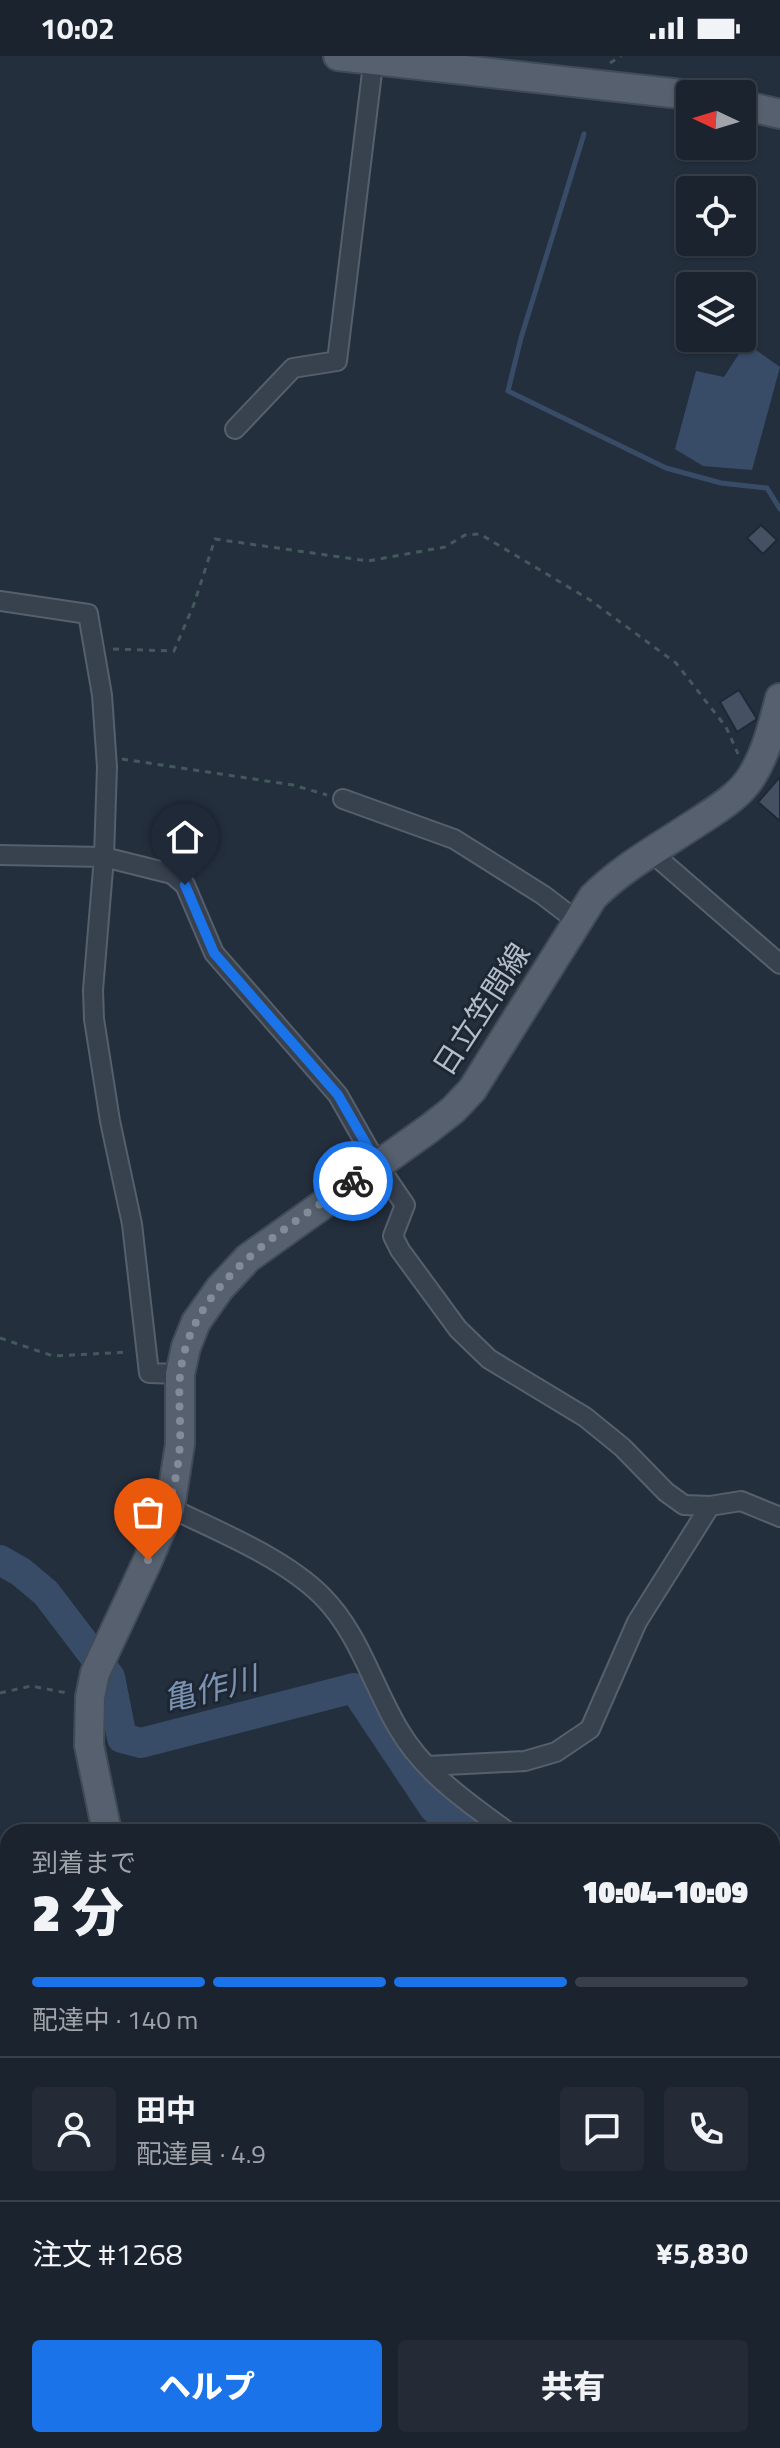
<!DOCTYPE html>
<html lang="ja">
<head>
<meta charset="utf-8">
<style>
  :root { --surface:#1b232e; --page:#242b36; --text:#f1f3f6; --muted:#a0a4aa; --line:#39404a; --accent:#1a73e8 }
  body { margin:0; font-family:"Titillium Web","Noto Sans JP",sans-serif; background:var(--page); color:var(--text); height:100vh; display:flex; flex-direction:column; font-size:30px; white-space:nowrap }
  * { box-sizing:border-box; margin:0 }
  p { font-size:26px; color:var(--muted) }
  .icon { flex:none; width:44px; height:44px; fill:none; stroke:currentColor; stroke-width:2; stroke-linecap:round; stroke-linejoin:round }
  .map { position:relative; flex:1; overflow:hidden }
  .side { position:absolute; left:0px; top:1768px; width:780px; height:624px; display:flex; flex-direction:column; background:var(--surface); border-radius:24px 24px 0 0; box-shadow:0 2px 6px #0004,0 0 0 2px var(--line) }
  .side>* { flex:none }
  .needle { width:52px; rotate:274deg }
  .buttons { position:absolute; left:676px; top:24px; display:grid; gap:16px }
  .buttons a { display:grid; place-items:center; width:80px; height:80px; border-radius:8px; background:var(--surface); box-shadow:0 2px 6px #0004,0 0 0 2px var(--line); font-size:40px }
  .pin { position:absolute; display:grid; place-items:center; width:68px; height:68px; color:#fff; margin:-82px -34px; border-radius:50% 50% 50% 0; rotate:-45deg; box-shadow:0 0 8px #0007 }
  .pin .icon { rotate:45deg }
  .courier { position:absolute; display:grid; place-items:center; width:80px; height:80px; margin:-40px; border:6px solid #1a73e8; border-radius:50%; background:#fff; color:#222; box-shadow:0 2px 10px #0007 }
  .headline em { font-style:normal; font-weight:800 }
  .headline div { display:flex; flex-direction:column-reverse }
  .headline { display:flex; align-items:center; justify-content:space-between; height:136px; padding:0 32px }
  h1 { font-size:52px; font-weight:800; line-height:60px }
  .bar { display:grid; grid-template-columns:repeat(4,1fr); gap:12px 8px; align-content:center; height:96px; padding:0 32px }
  .bar i { height:10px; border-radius:6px; background:var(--line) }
  .bar .selected { background:var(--accent) }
  .bar p { grid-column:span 4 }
  .line { display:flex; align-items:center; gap:20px; padding:0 32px; border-top:2px solid var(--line) }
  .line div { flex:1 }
  .round { display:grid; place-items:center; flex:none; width:84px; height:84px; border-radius:8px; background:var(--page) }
  .cta { display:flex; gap:16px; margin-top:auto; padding:16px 32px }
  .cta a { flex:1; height:92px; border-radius:8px; background:var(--accent); color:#fff; font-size:32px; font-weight:800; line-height:92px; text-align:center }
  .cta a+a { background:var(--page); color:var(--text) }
  .status { display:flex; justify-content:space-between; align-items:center; height:56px; padding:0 40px; background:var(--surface); direction:ltr }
  .status svg { height:22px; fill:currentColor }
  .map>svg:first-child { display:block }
  .green { fill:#263c3f }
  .water { fill:#394c67 }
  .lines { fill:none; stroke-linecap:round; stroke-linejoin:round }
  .stream { stroke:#394c67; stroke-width:5 }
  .river { stroke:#394c67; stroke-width:30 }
  .building { fill:#455162; stroke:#1f2835; stroke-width:2 }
  .minor-casing { stroke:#565f6c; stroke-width:22 }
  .primary-casing { stroke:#414a57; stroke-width:32 }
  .path { stroke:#44595c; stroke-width:3; stroke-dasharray:6 6; stroke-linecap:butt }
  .minor { stroke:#38414e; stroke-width:18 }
  .primary { stroke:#56606e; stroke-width:28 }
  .done { stroke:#828b98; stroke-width:8; stroke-dasharray:0 14.4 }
  .route { stroke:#1a73e8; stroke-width:10 }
  .labels { text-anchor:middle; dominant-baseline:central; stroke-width:6; stroke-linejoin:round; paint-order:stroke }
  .street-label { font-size:30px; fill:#b4bcc9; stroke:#1d2633 }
  .water-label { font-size:32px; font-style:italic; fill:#7c92b1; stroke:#1d2633 }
</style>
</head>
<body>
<div class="status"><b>10:02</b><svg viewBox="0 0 49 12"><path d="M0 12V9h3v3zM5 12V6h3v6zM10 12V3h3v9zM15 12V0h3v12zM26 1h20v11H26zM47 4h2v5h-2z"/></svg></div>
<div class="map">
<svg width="780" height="2392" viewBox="0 0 780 2392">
  <rect width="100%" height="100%" fill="#242f3e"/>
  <path class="green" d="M772,2146l8,2v244h-444l-11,-8h447z"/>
  <path class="water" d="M746,287l34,24 -28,103 -49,-4 -28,-17 21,-78 28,6z"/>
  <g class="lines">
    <path class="stream" d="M584,78l-63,204 -13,53 158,77 55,15 46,5 13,21"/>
    <path class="river" d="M0,1504l21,12 25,21 64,84 12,61 19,5 213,-55 80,120 33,24
      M772,1886l8,2"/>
  </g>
  <path class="building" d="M761,469l16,15 -14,14 -16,-16z
    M739,634l18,29 -20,13 -17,-30z
    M780,721v44l-22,-19z"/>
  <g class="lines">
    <g class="minor-casing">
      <path id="minor" d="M235,373l58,-61 44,-7 37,-305
        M0,545l88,13 14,81 5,72 -3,90 68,17 13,11 29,68 124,142 39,69 28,41 -12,31 7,14 58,79 31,30 96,58 37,30 44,45 18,13 26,1 31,-5 39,16
        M343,743l111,40 89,56 34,26
        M651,796l129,112
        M0,799l104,2 -11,133 1,29 16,102 22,103 17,149 31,1
        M170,1452c48,23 114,50 152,88 37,37 50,88 76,132 26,45 69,74 110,104
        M427,1710l98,-5 31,-9 34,-23 47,-107 73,-116
        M772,1861l8,2
        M0,2117l8,5"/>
    </g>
    <g class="primary-casing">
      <path id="primary" d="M338,0l352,39
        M742,49l38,9
        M107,1776l-18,-87 1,-48 5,-24 53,-113 22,-52 10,-64v-70l6,-27 10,-25 24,-34 28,-30 182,-130 23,-18 19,-20 121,-193c29,-29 65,-49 100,-72 21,-14 47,-28 60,-51 14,-23 20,-50 27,-76
        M239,2384l10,8"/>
    </g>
    <path class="path" d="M610,7l11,-7
      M113,593l61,2 20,-47 21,-65 153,22 77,-14 20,-12 15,-1 110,66 86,63 50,64 12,27
      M122,703l171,26 34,10
      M0,1282l53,18 76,-4
      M0,1637l31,-7 36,7"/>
    <use href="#minor" class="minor"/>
    <use href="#primary" class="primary"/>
  </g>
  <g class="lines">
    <path class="done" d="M148,1504c16,-39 30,-75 32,-117 1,-22 -2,-45 0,-67 9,-94 105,-146 173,-195"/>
    <path class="route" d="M185,829l29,68 124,142 35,61 4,8 -24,17"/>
  </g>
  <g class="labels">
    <g class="street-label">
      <text transform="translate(481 953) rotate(-57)">日立笠間線</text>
    </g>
    <g class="water-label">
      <text transform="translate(210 1632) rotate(-14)">亀作川</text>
    </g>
  </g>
</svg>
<div class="buttons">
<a><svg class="needle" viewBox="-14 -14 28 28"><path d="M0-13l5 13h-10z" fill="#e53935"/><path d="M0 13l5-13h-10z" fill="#a0a4aa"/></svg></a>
<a><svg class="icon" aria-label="locate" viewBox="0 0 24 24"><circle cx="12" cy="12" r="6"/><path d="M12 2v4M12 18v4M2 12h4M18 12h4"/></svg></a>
<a><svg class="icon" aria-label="layers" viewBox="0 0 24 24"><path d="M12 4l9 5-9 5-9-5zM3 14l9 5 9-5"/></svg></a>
</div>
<div class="pin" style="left:148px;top:1504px;background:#ea580c"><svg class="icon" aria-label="bag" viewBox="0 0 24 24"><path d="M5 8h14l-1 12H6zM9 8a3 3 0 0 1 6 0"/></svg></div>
<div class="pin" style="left:185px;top:829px;background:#1f2937"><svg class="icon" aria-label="home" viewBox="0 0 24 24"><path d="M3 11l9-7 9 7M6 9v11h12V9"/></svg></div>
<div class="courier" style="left:353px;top:1125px"><svg class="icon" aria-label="bike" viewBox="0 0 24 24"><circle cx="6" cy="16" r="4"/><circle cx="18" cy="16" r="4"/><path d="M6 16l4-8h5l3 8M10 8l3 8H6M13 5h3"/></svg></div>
<section class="side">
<div class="headline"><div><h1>2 分</h1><p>到着まで</p></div><em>10:04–10:09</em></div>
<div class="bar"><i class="selected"></i><i class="selected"></i><i class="selected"></i><i></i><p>配達中 · 140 m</p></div>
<div class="line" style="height:144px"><a class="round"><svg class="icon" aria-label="person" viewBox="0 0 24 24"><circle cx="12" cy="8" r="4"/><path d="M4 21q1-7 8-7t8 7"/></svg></a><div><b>田中</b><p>配達員 · 4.9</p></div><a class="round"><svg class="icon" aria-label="chat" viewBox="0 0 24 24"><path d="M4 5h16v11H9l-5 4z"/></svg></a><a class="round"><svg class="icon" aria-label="phone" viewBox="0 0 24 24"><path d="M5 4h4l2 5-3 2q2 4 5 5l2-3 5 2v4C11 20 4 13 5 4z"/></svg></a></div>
<div class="line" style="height:104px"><div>注文 #1268</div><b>¥5,830</b></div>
<div class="cta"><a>ヘルプ</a><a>共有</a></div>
</section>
</div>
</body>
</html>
